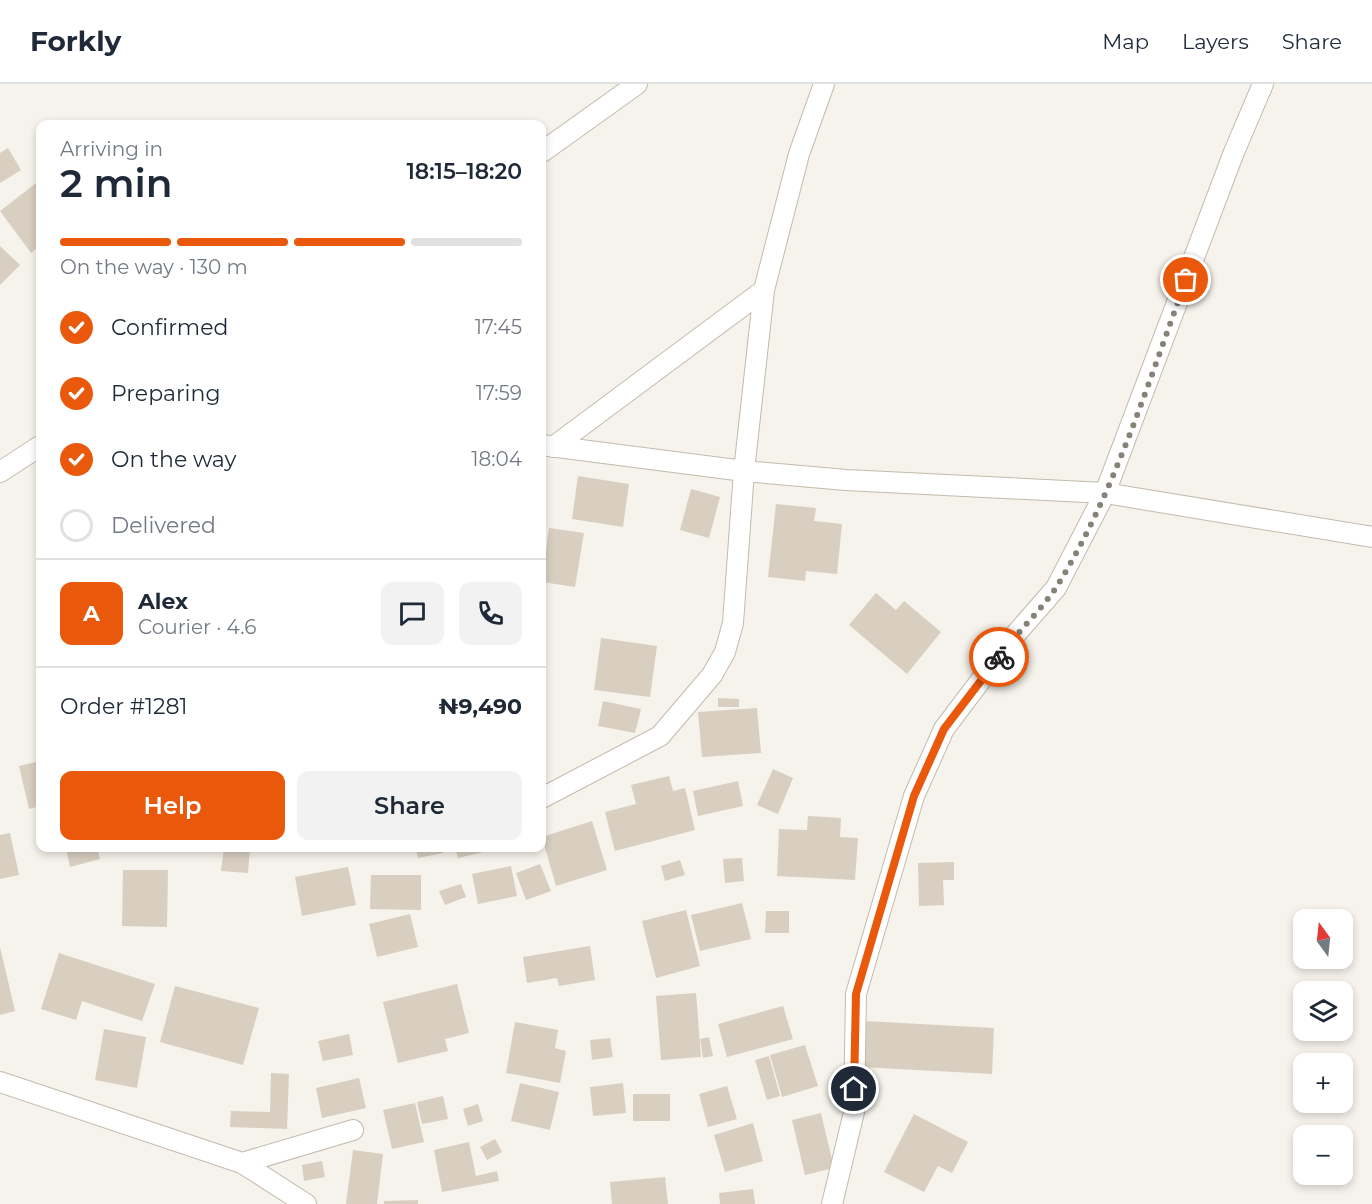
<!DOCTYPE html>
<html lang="en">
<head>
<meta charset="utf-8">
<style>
  :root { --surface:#fff; --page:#f2f2f3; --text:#1f2937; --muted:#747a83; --line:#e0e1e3; --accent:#ea580c }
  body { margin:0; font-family:Montserrat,sans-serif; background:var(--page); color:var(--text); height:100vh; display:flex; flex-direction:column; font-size:22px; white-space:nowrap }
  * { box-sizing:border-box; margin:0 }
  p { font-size:20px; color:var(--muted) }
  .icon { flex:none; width:33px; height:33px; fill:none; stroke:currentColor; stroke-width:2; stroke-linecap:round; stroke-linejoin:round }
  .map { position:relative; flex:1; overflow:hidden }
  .details { position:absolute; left:36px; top:36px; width:510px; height:732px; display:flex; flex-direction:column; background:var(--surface); border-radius:12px; box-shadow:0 3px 9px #0003 }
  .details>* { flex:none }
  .needle { width:39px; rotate:345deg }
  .controls { position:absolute; left:1293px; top:825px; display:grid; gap:12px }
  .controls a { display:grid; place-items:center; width:60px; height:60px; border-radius:12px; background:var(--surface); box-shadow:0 3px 9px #0003; font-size:30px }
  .pin { position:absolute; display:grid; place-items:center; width:51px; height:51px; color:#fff; margin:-26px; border:3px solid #fff; border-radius:50%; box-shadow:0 2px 6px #0007 }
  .courier { position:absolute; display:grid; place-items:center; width:60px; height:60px; margin:-30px; border:4px solid #ea580c; border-radius:50%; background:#fff; color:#222; box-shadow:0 2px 8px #0007 }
  .headline em { font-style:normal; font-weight:600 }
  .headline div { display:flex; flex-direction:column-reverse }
  .headline { display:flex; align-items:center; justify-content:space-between; height:102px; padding:0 24px }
  h1 { font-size:39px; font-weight:600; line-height:45px }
  .bar { display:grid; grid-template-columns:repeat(4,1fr); gap:9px 6px; align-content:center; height:72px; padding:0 24px }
  .bar i { height:8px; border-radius:4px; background:var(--line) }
  .bar .active { background:var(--accent) }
  .bar p { grid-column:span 4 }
  .line { display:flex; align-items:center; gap:15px; padding:0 24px; border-top:2px solid var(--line) }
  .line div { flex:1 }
  .round { display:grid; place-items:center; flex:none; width:63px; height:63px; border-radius:12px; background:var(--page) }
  ol { padding:0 24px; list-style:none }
  li { display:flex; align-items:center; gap:18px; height:66px }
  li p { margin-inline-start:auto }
  li .icon { padding:6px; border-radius:50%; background:var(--accent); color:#fff; stroke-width:4 }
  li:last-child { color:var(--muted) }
  li i { width:33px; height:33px; border:3px solid var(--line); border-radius:50% }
  .button { display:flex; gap:12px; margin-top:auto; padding:12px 24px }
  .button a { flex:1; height:69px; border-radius:12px; background:var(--accent); color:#fff; font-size:24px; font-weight:600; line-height:69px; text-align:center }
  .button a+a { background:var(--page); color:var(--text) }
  header { display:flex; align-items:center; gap:36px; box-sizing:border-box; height:84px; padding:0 30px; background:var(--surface); border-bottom:2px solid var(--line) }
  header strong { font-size:28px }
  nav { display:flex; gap:33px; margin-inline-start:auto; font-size:21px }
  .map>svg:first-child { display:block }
  .building { fill:#d8cfc1 }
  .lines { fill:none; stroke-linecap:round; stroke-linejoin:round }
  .minor-casing { stroke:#c2bbae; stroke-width:22 }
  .minor { stroke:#fff; stroke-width:20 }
  .done { stroke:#878178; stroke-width:6; stroke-dasharray:0 10.8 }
  .route { stroke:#ea580c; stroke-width:8 }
</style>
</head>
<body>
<header>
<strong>Forkly</strong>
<nav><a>Map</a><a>Layers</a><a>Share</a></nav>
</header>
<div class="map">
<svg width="1372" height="1120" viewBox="0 0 1372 1120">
  <rect width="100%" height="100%" fill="#f6f3ec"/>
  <path class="building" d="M8,64l13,22 -21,13v-30z
    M40,96v66l-9,7 -31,-42z
    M0,162l20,19 -20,20z
    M578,392l51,8 -6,43 -51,-8z
    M691,405l29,8 -11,41 -29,-8z
    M776,420l40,4 -2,13 28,3 -5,50 -31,-3 -1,10 -37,-4z
    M549,444l35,5 -9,54 -33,-5z
    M876,509l20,17 8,-9 37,31 -34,42 -58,-49z
    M601,554l56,8 -7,51 -56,-7z
    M718,614l21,1v8h-21z
    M603,617l38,8 -6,24 -37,-7z
    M757,624l4,45 -59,4 -4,-45z
    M40,677v45l-11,3 -10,-43z
    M773,685l20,9 -15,36 -21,-9z
    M669,692l4,15 12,-3 10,42 -80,21 -10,-39 31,-8 -5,-19z
    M738,697l5,25 -45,10 -5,-25z
    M808,732l33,2 -1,19 18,1 -3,42 -78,-4 2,-47 28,1z
    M592,737l15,49 -51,16 -14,-49z
    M10,749l9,42 -19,4v-44z
    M66,764h31l3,11 -30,8z
    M224,764h26l-2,25 -27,-2z
    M416,764h26l1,5 -25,5z
    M455,764h32l1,3 -30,7z
    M742,774l2,23 -19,2 -2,-24z
    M680,776l5,15 -20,6 -4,-15z
    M954,778v18h-11l1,25 -25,1 -1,-43z
    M540,780l11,27 -25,9 -10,-27z
    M511,782l6,30 -39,8 -6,-30z
    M348,783l8,38 -54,11 -7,-39z
    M123,786h45l-1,57 -45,-1z
    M371,791h50v35l-51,-1z
    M461,800l5,13 -21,8 -6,-14z
    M742,819l9,36 -51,12 -9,-36z
    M686,826l14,56 -44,12 -14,-57z
    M766,827h23v22h-24z
    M410,830l8,33 -41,10 -8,-33z
    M590,862l5,34 -36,6 -2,-8 -30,5 -4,-26z
    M0,863l15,64 -15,4z
    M59,869l96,31 -13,37 -60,-20 -6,19 -35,-11z
    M457,900l12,49 -24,6 3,12 -50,12 -15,-61z
    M175,902l84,22 -16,57 -83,-23z
    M696,909l5,64 -40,3 -5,-64z
    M783,922l10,33 -66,18 -9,-33z
    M864,937l130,7 -2,46 -131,-7z
    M515,938l43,8 -3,18 11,3 -6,32 -54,-10z
    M104,945l42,8 -9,51 -42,-8z
    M349,950l4,21 -30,6 -5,-20z
    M709,953l4,19 -10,2 -3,-19z
    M610,954l3,19 -21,3 -2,-20z
    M805,961l13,41 -36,11 -12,-42z
    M769,972l11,40 -13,4 -12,-40z
    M271,989l18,1 -2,55 -57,-2 1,-16 39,1z
    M359,994l7,30 -44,10 -6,-30z
    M520,999l39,9 -9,38 -39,-9z
    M623,999l3,30 -33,3 -3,-29z
    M727,1002l10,33 -29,8 -9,-33z
    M633,1010h37v27h-37z
    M443,1012l5,23 -26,5 -5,-22z
    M415,1019l9,39 -32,7 -9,-39z
    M478,1020l5,17 -15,5 -5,-17z
    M821,1029l13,55 -29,7 -13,-55z
    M914,1030l54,28 -16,31 -14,-7 -14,26 -40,-20z
    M753,1039l10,38 -38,11 -11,-37z
    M495,1055l7,13 -15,8 -7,-13z
    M469,1058l7,34 21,-5 2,10 -57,11 -8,-42z
    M353,1066l30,4 -6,50h-31z
    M322,1077l3,16 -21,4 -2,-16z
    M665,1093l3,27h-56l-2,-22z
    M753,1105l2,15h-35l-1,-11z
    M418,1116v4h-34v-3z"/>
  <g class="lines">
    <g class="minor-casing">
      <path id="minor" d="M542,68l95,-68
        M542,361l202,26 102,9 259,13 267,44
        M553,363l211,-157
        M0,388l40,-26
        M542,714l118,-62 52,-61 13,-23 8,-29 11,-152 20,-181 35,-136 25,-70
        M0,998l242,81 64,41
        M242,1079l111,-33
        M832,1120l22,-92 2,-118 58,-198 30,-67 71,-94 41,-47 49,-95 129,-341 29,-68"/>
    </g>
    <use href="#minor" class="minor"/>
  </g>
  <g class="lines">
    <path class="done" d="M999,573c18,-25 42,-46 58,-71 57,-91 92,-206 129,-306"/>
    <path class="route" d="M854,1005l2,-95 58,-198 30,-67 55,-72"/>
  </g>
</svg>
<div class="controls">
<a><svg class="needle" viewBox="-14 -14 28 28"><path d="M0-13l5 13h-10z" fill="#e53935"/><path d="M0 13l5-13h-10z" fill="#747a83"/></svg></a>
<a><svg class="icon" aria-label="layers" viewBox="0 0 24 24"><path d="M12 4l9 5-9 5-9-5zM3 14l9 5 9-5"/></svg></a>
<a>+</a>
<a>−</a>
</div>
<div class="pin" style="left:1186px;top:196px;background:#ea580c"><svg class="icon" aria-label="bag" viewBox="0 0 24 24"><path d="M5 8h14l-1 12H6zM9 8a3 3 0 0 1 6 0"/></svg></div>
<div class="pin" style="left:854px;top:1005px;background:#1f2937"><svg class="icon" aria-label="home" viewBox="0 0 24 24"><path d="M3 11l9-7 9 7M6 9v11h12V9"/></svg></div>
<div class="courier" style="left:999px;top:573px"><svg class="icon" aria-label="bike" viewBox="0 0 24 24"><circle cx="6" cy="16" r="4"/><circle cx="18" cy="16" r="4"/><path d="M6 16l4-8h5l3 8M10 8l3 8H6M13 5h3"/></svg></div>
<section class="details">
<div class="headline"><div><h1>2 min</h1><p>Arriving in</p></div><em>18:15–18:20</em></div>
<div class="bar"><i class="active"></i><i class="active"></i><i class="active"></i><i></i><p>On the way · 130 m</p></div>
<ol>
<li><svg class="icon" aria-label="check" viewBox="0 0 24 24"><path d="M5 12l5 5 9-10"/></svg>Confirmed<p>17:45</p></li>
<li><svg class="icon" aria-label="check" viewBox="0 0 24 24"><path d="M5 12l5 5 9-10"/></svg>Preparing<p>17:59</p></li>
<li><svg class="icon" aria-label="check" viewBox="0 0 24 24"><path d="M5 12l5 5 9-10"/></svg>On the way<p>18:04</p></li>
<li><i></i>Delivered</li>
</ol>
<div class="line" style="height:108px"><b class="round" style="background:var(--accent);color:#fff">A</b><div><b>Alex</b><p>Courier · 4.6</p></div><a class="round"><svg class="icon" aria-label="chat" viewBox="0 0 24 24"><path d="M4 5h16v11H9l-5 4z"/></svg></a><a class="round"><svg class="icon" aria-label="phone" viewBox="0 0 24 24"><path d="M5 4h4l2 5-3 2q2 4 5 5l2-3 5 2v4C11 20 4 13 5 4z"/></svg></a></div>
<div class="line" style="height:78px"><div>Order #1281</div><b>₦9,490</b></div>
<div class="button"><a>Help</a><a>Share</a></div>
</section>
</div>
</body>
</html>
